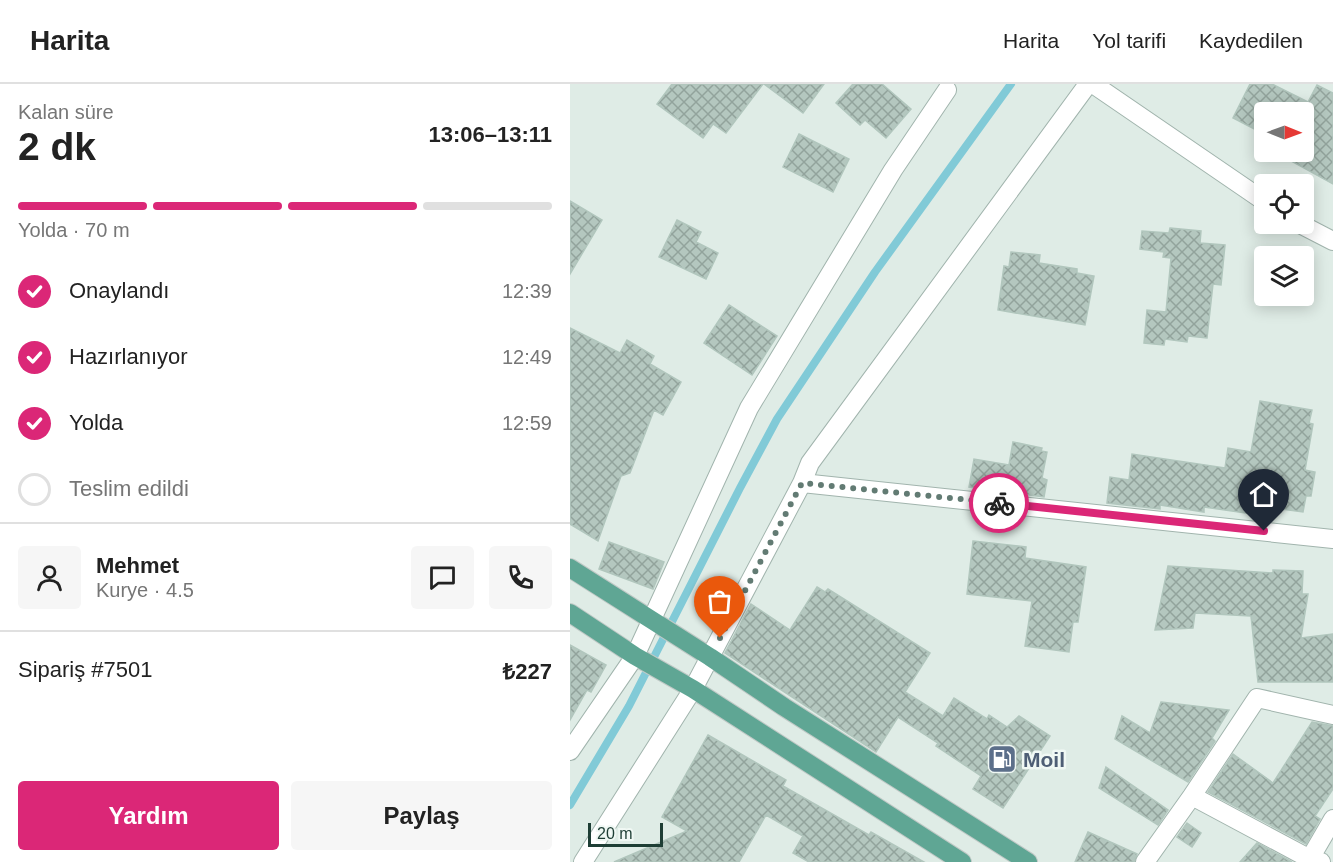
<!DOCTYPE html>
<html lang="tr">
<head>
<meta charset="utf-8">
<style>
  :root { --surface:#fff; --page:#f6f6f6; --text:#222; --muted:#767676; --line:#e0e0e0; --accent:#db2777 }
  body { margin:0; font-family:Helvetica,sans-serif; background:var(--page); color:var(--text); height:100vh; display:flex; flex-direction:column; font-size:22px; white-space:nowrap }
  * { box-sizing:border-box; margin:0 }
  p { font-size:20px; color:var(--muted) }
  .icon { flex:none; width:33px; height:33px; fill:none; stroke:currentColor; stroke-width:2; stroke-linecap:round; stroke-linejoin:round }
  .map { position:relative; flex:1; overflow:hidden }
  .drawer { display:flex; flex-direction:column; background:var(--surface); width:570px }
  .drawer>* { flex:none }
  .needle { width:39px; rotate:91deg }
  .tools { position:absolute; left:684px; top:18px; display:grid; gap:12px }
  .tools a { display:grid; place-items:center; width:60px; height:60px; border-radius:6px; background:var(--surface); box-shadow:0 3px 15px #0003; font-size:30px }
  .scale { position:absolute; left:18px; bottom:15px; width:75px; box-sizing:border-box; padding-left:6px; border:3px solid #1e3e35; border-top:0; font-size:16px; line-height:21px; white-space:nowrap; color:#1e3e35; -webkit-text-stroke:4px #f0f8f4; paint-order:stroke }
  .pin { position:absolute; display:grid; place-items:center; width:51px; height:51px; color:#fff; margin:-62px -26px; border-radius:50% 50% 50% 0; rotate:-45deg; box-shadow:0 0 6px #0007 }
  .pin .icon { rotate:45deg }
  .courier { position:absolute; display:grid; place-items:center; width:60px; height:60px; margin:-30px; border:4px solid #db2777; border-radius:50%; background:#fff; color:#222; box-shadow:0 2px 8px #0007 }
  .headline em { font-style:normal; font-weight:800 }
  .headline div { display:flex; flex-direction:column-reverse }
  .headline { display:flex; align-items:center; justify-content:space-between; height:102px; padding:0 18px }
  h1 { font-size:39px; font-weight:800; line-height:45px }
  .bar { display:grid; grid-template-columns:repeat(4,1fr); gap:9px 6px; align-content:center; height:72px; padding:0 18px }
  .bar i { height:8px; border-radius:4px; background:var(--line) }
  .bar .active { background:var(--accent) }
  .bar p { grid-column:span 4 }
  .line { display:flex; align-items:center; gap:15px; padding:0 18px; border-top:2px solid var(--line) }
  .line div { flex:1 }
  .round { display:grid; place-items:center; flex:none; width:63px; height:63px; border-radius:6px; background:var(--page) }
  ol { padding:0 18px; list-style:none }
  li { display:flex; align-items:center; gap:18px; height:66px }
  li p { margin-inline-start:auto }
  li .icon { padding:6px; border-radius:50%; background:var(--accent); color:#fff; stroke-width:4 }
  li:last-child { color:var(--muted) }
  li i { width:33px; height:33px; border:3px solid var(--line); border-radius:50% }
  .primary-button { display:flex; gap:12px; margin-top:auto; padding:12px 18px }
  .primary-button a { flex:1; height:69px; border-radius:6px; background:var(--accent); color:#fff; font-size:24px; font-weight:800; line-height:69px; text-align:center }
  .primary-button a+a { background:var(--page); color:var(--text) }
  header { display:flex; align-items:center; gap:36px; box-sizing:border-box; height:84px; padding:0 30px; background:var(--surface); border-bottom:2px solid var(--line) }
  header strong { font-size:28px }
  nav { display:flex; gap:33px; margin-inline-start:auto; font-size:21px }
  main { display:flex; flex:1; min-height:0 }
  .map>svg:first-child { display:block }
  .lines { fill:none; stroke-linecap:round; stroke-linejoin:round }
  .stream { stroke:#81cad7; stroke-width:8 }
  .building { fill:url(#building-cross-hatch); stroke:#b1c6bd; stroke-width:1.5 }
  .minor-casing { stroke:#a1b4ad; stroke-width:20 }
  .major-casing { stroke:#c0c9c6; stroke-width:20 }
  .minor { stroke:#fff; stroke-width:18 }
  .major { stroke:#5fa694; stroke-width:18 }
  .done { stroke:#627b73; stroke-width:6; stroke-dasharray:0 10.8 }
  .route { stroke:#db2777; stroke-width:8 }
  .labels { text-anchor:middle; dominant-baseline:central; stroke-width:5; stroke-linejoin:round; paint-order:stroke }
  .service-label { font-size:21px; font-weight:bold; fill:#4e5e75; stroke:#f0f8f4; text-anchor:start }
</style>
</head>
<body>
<header>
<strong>Harita</strong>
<nav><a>Harita</a><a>Yol tarifi</a><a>Kaydedilen</a></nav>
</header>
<main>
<section class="drawer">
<div class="headline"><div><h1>2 dk</h1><p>Kalan süre</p></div><em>13:06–13:11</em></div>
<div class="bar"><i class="active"></i><i class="active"></i><i class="active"></i><i></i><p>Yolda · 70 m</p></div>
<ol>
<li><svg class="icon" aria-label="check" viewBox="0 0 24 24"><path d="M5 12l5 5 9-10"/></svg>Onaylandı<p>12:39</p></li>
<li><svg class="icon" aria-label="check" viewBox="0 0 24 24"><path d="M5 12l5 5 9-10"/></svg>Hazırlanıyor<p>12:49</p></li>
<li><svg class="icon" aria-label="check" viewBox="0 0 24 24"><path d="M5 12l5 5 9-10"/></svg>Yolda<p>12:59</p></li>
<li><i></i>Teslim edildi</li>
</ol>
<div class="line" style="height:108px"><a class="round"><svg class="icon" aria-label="person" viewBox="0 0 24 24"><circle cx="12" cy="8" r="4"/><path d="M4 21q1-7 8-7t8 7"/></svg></a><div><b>Mehmet</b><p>Kurye · 4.5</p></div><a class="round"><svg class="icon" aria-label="chat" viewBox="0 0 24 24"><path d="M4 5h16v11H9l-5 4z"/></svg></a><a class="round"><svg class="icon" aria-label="phone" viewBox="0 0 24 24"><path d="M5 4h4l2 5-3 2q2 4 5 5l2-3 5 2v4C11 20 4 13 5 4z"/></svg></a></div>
<div class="line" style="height:78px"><div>Sipariş #7501</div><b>₺227</b></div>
<div class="primary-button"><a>Yardım</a><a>Paylaş</a></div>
</section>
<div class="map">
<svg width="763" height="778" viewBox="0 0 763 778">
  <defs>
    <pattern id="building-cross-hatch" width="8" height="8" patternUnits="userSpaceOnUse" patternTransform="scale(1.5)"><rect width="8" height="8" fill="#b4c7bf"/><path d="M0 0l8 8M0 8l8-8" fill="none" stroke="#92a39c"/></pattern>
  </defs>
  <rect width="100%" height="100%" fill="#dfece6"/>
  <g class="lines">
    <path class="stream" d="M0,721l59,-99 111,-218 37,-69 98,-147 136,-188"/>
  </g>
  <path class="building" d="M102,0h91l-37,49 -13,-9 -10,14 -46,-34z
    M194,0h60l-21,29z
    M283,0h29l29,25 -25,29 -21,-18 -5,5 -24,-22z
    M680,0h22l36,18 9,-17 16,8v91l-58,-32h29v-40h-40v22l-31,-16z
    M229,50l50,25 -16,33 -50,-25z
    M0,117l32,19 -32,54z
    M107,136l24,12 -5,10 22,11 -12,26 -47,-22z
    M600,144l31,3 -1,12 25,2 -4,40 -8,-1 -6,54 -19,-2 -1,6 -22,-3 -1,6 -20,-2 3,-33 19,2 5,-54 -8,-1 1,-5 -24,-3 2,-18 27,2z
    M441,168l29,3 -1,8 38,6v4l17,3 -9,49 -87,-15 6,-44 5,1z
    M159,221l48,31 -25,39 -48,-32z
    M0,244l50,25 7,-13 27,16 -4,8 31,18 -18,33 -9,-5 -24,63 -9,3 -23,65 -28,-17z
    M690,317l52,9 -3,13 4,1 -8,46 10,2 -4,24h-5l-3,16 -36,-5 -1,9 -62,-9v5l-44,-7v4l-53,-6 3,-26 19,3 3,-26 93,14 3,-20 23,4z
    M443,358l29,6 -1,3 6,1 -5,26 5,2 -3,17 -75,-10 5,-28 35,6z
    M403,457l53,6 -1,11 61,9 -8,55h-5l-4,30 -44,-6 7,-45 -65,-7z
    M39,458l55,20 -11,27 -54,-20z
    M598,482l105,7v-3l30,1 -1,23h6l-7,44 32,-4v48h-75l-7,-66 -56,-3 -2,15 -38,2z
    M247,503l8,5 3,-3 102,64 -25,39 38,24 11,-18 33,21 2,-4 18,12 12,-11 31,20 -47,72 -30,-19 8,-13 -45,-30 2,-3 -40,-26 -22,35 -151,-99 26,-49 39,26z
    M0,561l36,20 -15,27 -4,-2 -17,30z
    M591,618l68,8 -17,28 3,3 -27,41 -73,-43 7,-23 28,17z
    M742,638l21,4v63l-18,27 5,3 -14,25 -98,-52 25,-38 40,29z
    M138,651l78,45 -3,6 86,49 2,-3 53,30h-115l-16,-9 10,-17 -37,-21 -27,47h-125l73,-31 -25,-14z
    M536,683l62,43 -10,15 -59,-37z
    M617,739l14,10 -9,14 -15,-10z
    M518,748l49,22 -3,8h-59z
    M687,759l35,19h-52z"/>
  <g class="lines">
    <g class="minor-casing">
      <path id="minor" d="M523,0l171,117
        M730,140l33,17
        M232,399l531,56
        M0,667l65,-95 114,-248 144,-238 54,-80
        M622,712l118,63 11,3
        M13,778l110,-173 109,-206 8,-20 278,-379
        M575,778l47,-66 65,-98 76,17
        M738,778l25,-43"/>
    </g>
    <g class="major-casing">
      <path id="major" d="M0,484l140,89 74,50 244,155
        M0,529l65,43 58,33 269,173"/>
    </g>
    <use href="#minor" class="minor"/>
    <use href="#major" class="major"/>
  </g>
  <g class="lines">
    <path class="done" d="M150,554l82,-155 197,20"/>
    <path class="route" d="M429,419l265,28"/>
  </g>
  <defs>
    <g id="fuel-square" transform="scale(1.5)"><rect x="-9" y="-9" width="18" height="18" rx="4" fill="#5c6f8a" stroke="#f0f8f4"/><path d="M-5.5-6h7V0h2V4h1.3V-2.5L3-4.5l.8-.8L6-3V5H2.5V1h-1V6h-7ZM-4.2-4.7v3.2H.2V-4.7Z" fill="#fff"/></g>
  </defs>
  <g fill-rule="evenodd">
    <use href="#fuel-square" x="432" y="675"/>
  </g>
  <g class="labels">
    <g class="service-label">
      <text x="453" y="675">Moil</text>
    </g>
  </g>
</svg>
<div class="tools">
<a><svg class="needle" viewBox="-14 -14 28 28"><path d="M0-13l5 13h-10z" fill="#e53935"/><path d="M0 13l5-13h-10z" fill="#767676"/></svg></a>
<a><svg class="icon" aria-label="locate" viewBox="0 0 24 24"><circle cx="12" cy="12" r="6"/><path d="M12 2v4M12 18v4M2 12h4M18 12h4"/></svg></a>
<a><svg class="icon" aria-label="layers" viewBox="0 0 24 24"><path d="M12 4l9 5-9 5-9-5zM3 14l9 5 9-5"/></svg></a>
</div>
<div class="scale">20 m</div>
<div class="pin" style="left:150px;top:554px;background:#ea580c"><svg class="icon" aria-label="bag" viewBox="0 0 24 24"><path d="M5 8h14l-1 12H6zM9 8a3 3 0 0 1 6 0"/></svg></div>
<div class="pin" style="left:694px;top:447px;background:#1f2937"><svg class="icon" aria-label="home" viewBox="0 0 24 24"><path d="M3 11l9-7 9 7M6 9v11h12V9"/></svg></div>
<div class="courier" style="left:429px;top:419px"><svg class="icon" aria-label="bike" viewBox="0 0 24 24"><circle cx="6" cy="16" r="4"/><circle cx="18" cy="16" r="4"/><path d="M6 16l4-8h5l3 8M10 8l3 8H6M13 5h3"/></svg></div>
</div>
</main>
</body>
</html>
